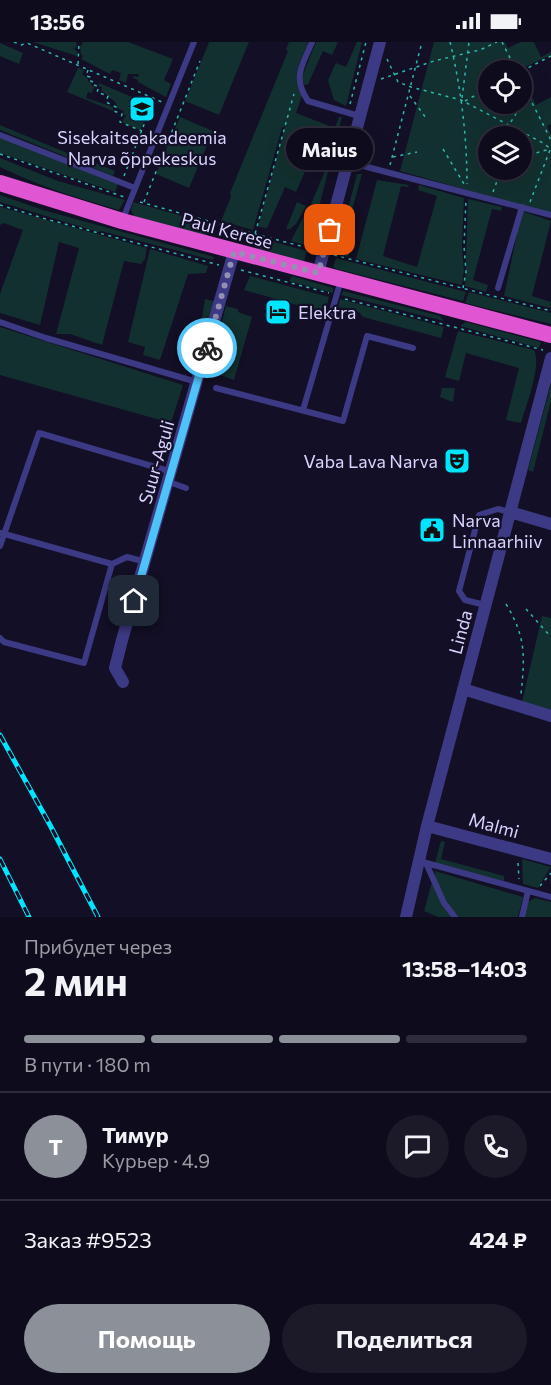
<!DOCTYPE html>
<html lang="ru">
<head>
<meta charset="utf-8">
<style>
  :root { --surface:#0e0b1c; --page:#1c1929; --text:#f1f3f6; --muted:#9b9ba3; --line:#2e2b3b; --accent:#8c9099 }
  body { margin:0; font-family:Commissioner,sans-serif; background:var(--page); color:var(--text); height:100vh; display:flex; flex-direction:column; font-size:22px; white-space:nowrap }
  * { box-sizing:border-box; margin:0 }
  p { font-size:20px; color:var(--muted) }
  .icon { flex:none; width:33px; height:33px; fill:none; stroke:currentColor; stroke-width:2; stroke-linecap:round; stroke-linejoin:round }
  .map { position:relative; height:875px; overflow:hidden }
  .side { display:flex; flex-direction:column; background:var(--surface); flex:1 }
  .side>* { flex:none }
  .buttons { position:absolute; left:478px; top:18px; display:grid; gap:12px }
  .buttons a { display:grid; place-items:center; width:54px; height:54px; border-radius:50%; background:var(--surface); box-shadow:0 6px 24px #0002,0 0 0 2px var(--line); font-size:30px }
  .pin { position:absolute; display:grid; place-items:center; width:51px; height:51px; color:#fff; margin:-26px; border-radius:12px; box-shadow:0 3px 9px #0006 }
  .courier { position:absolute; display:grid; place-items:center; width:60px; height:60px; margin:-30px; border:4px solid #4fc3f7; border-radius:50%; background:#fff; color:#222; box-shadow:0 2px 8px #0007 }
  .bubble { position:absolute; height:42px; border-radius:21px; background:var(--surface); box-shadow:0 6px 24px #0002,0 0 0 2px var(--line); font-size:20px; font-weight:700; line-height:42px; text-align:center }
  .overview em { font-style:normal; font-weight:700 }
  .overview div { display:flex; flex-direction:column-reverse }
  .overview { display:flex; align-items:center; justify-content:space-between; height:102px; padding:0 24px }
  h1 { font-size:39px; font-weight:700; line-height:45px }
  .bar { display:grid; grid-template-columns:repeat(4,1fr); gap:9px 6px; align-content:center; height:72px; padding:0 24px }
  .bar i { height:8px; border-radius:4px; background:var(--line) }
  .bar .active { background:var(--accent) }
  .bar p { grid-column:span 4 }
  .line { display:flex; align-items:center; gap:15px; padding:0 24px; border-top:2px solid var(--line) }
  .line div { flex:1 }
  .round { display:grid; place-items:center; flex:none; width:63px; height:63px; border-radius:32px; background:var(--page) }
  .primary-button { display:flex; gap:12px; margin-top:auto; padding:12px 24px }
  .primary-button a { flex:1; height:69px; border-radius:36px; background:var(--accent); color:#fff; font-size:24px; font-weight:700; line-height:69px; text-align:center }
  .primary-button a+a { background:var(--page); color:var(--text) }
  .status { display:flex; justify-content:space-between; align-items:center; height:42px; padding:0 30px; background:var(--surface); direction:ltr }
  .status svg { height:16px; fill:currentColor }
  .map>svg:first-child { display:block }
  .green { fill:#12302f; fill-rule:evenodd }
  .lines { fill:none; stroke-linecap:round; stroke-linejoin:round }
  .path { stroke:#2fb8b0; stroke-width:1.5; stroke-dasharray:3 4.5; stroke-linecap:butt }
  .service { stroke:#3d3a85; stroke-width:6 }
  .minor { stroke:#3d3a85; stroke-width:12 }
  .trunk { stroke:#e055d1; stroke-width:16 }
  .rail-casing { stroke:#00e5ff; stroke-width:5 }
  .rail { stroke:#130f26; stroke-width:3; stroke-dasharray:9; stroke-linecap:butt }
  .done { stroke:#948fb3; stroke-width:6; stroke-dasharray:0 10.8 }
  .route { stroke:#4fc3f7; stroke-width:8 }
  .labels { text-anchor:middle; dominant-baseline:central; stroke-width:4.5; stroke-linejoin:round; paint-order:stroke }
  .poi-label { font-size:18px; fill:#d9d4ff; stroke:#130f26; text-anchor:start }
  .street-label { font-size:18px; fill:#d9d4ff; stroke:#130f26 }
</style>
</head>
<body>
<div class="status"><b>13:56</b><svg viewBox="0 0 49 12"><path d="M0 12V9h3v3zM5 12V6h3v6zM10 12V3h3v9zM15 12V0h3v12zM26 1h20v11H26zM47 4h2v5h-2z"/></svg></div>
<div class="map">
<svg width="551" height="875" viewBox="0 0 551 875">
  <rect width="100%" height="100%" fill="#130f26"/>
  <path class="green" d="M33,0h43l1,4 -3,3 3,2v5z
    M83,0h45l45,17 -9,21 7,4 -5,13 -28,-15v-2l-5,-2 1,-2 4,1 1,-3h-11l-2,9 -7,-3 2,-7 -9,-3 -2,4 -29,-15 2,-3 -2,-2 -1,-7z
    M209,0h40l-30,73 -34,-14z
    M289,0h19c-7,20 -18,33 -6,53l-6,18 39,15 4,-11h3l-6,23 -15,-5 -25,57 -11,-5 -18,41 -9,-1 27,-101 -3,2 -29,102 -32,-9 10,-24 -1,-4 58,-142 -2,-2z
    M316,0h22l-6,13 -9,-4 -15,33 -4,1 -2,-8z
    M357,0h5l-16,64 -12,-6 -6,-20 8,-17 10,4z
    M434,0h71l3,6 13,-6h13l7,15 10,-5v3l-32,15h-30v34h33v-28l14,29 15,-8v27l-4,2 4,8v80l-151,-43zM489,94h33v34h-33z
    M0,1l23,10 -4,11 -19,-8z
    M78,26l6,2 -2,4 6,5v2l4,2 -1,2 4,2 -2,2 -1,4 -4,-1 -2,6 27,9v4l-46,-19z
    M99,41l52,22 -11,25 -18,-8 4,-7 -3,-1 1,-3 -7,-3 -1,-5 -15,-13 1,-3 -4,-1z
    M180,75l33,14 -24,57 -33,-14z
    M0,83l72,30 1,-1 42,17 -2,5 -113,-46z
    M0,96l118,46 -3,8 -115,-39z
    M333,110l-14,55 -8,-3z
    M0,116l58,23 67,19 -6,10c-41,-12 -81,-24 -119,-43z
    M357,132h5l-10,36 -4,-1z
    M377,138l32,5 -1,2 -7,-1 -18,70 34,11 20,-71 -19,-6 1,-5 45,13 -2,48 2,25 -2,14 -106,-26z
    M0,153l43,15 171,47 -1,3 -112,-29 -3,1 -98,-30z
    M468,157l34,8 -1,4 -9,-2 -19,71 15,5 -2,7 -21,-6z
    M133,160l77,22 -3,12 -73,-20 -3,-6z
    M297,160l9,4 -10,18 -6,5h-4z
    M0,165l147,41 -2,11 -4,5 -17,-3 -22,84 -32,-11h-14l23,-86 -20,-6 -19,83 -40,-12v-19l23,-64 -19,-7 -4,2z
    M311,168l6,2 -8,34 -18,-5 14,-27z
    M522,169l29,10 -19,75 19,6 -1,6 -46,-12z
    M340,194l4,1 -1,8 8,2 -3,10 -13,-4z
    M259,196l48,13 -3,10 -48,-13z
    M150,207l58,17 -2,7 -18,1 -28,86 -17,-5 2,-8 -17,-5z
    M336,216l130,34 -3,9 -126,-32 -4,-2z
    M250,234l79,21 -4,16 -81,-23z
    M292,234l41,12v5l-44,-12z
    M343,249l97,25 4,5 -103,-26z
    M469,250l82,21v11l-86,-21z
    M205,257l9,2 -6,23 -7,-1z
    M340,257l104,28 -3,11 -78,-21 -4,-5 -21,-5z
    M226,264l12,3v3l14,5 -18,63 -25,-9z
    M466,280l75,20 -2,6 -79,-22z
    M199,284l7,2 -13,40 -5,-1z
    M0,285l183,58 -12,38 -171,-48z
    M458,289l76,19c8,15 -8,56 -13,73l-15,-3 13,-52 -53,-15 -7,28 -14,-4z
    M551,342v17l-18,71 -5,-2z
    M442,346h13l-2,14 -13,-5z
    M542,574l9,2v94l-29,-10z
    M441,799l4,1 -4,17 63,17v5l-69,-18z
    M522,817l29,8 -13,21 -15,-4z
    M435,829l88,26 -5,20h-60c-10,-13 -24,-29 -23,-46z
    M432,840l24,35h-18l-14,-6z
    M535,856l16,4v15h-26l3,-15z"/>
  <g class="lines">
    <path class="path" d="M14,0l7,3 6,-2 135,59
      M450,0c11,46 17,94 17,142
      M502,0l14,28
      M387,17l11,23 13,5 50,13 82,43 8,6
      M78,22l1,-22
      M88,28l-2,6 4,1 -1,3 4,2 -1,2 7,3 -2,5 11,4 -2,6 10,5 -2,4 8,3 -2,8 22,9
      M522,29l29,-15
      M381,37l53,-18 46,-11 17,-8
      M522,41l29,57
      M410,54l16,22
      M462,56l7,-56
      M465,59l24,-13
      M522,61l6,-9
      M350,62l16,-62
      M506,94l3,-11 13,-21
      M443,107l21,35
      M0,112l124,43
      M393,115l24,-5
      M522,115l28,-8
      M390,123l32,-123
      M124,134l30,-77
      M493,150l8,-22
      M140,160l115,32 39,-140
      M144,160l56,-141
      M530,160l20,-52
      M0,163l46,14 173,46
      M253,200l2,-8 57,15
      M334,213l217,56
      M241,228l88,23
      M463,246l3,-16 -2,-26 2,-46
      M345,257l198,51
      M506,562c20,33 19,52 15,90
      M526,567l25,28
      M518,821l1,16
      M540,844l11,-13"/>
    <path class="service" d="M312,0c-10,24 -20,35 -4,59l51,15
      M0,93l135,53
      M348,120l203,53
      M122,179l72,-179
      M498,246l24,-81
      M0,280l46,16 151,44
      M216,346l127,33 24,-85 46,12
      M303,368l38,-130
      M169,440l17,6
      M1,491l111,31 15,-7 19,5
      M0,504l39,-113 133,39
      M485,563l-20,-5 -6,-9 20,-76 19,-6 12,3
      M0,596l4,4 80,21 28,-99
      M419,819l132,36
      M426,821l18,40 11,14
      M522,875l6,-26"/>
    <path class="minor" d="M318,231l62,-231
      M510,470l41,12
      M123,640l-8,-14 7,-28 112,-388
      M463,647l88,27
      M427,784l124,33
      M406,875l21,-91 124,-468"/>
    <path class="trunk" d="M0,141l122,38 429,114"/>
    <g class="rail-casing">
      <path id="rail" d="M0,693l50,90 48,92
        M0,817l29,58"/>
    </g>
    <use href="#rail" class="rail"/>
  </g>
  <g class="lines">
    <path class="done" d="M207,306l27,-96 84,21 12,-43"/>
    <path class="route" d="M134,559l73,-253"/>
  </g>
  <defs>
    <g id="university-square" transform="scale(1.35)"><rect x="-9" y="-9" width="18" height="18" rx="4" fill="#00e5ff" stroke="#130f26"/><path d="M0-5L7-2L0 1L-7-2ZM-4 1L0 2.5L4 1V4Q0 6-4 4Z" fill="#111"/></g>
    <g id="hotel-square" transform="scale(1.35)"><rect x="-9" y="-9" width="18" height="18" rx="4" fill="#00e5ff" stroke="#130f26"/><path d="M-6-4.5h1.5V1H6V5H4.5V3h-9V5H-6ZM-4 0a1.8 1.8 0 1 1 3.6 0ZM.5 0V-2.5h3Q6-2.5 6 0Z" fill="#111"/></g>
    <g id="theatre-square" transform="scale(1.35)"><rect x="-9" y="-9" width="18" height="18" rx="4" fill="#00e5ff" stroke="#130f26"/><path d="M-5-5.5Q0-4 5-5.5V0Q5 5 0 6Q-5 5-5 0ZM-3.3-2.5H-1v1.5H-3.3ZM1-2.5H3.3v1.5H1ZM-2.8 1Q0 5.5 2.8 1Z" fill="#111"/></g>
    <g id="civic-square" transform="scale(1.35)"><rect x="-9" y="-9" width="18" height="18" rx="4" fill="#00e5ff" stroke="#130f26"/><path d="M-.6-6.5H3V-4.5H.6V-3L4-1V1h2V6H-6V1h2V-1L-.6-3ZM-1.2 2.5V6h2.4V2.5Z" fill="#111"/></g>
  </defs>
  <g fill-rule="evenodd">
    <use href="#university-square" x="142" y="67"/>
    <use href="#hotel-square" x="278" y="270"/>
    <use href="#theatre-square" x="457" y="419"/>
    <use href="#civic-square" x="432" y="488"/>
  </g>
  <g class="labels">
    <g class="poi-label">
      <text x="142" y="95" text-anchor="middle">Sisekaitseakadeemia<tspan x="142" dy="21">Narva õppekeskus</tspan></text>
      <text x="298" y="270">Elektra</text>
      <text x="438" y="419" text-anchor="end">Vaba Lava Narva</text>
      <text x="452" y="478">Narva<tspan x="452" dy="21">Linnaarhiiv</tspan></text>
    </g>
    <g class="street-label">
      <text transform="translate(227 188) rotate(15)">Paul Kerese</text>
      <text transform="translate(156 420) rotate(-74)">Suur-Aguli</text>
      <text transform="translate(460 590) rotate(-75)">Linda</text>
      <text transform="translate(494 783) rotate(15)">Malmi</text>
    </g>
  </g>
</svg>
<div class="buttons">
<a><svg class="icon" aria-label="locate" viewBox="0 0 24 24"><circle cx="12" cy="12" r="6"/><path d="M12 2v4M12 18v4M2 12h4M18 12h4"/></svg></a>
<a><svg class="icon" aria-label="layers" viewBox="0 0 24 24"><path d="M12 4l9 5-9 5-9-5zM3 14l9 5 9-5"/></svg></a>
</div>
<div class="pin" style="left:330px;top:188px;background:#ea580c"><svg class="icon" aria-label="bag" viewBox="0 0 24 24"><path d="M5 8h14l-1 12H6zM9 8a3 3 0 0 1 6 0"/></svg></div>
<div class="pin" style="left:134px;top:559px;background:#1f2937"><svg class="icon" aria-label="home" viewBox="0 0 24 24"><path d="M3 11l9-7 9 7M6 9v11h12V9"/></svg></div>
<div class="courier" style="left:207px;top:306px"><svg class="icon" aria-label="bike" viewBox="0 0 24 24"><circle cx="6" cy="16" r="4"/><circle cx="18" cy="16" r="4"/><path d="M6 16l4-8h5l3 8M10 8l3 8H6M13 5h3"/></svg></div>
<div class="bubble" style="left:286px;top:86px;width:87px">Maius</div>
</div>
<section class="side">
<div class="overview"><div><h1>2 мин</h1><p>Прибудет через</p></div><em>13:58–14:03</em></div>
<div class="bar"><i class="active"></i><i class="active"></i><i class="active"></i><i></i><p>В пути · 180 m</p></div>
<div class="line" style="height:108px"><b class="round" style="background:var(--accent);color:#fff">Т</b><div><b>Тимур</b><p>Курьер · 4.9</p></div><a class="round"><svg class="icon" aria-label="chat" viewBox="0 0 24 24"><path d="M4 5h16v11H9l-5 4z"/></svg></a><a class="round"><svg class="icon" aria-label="phone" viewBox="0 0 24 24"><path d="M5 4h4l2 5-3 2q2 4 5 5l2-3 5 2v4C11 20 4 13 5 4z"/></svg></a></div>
<div class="line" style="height:78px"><div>Заказ #9523</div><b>424 ₽</b></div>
<div class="primary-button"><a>Помощь</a><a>Поделиться</a></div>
</section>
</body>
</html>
